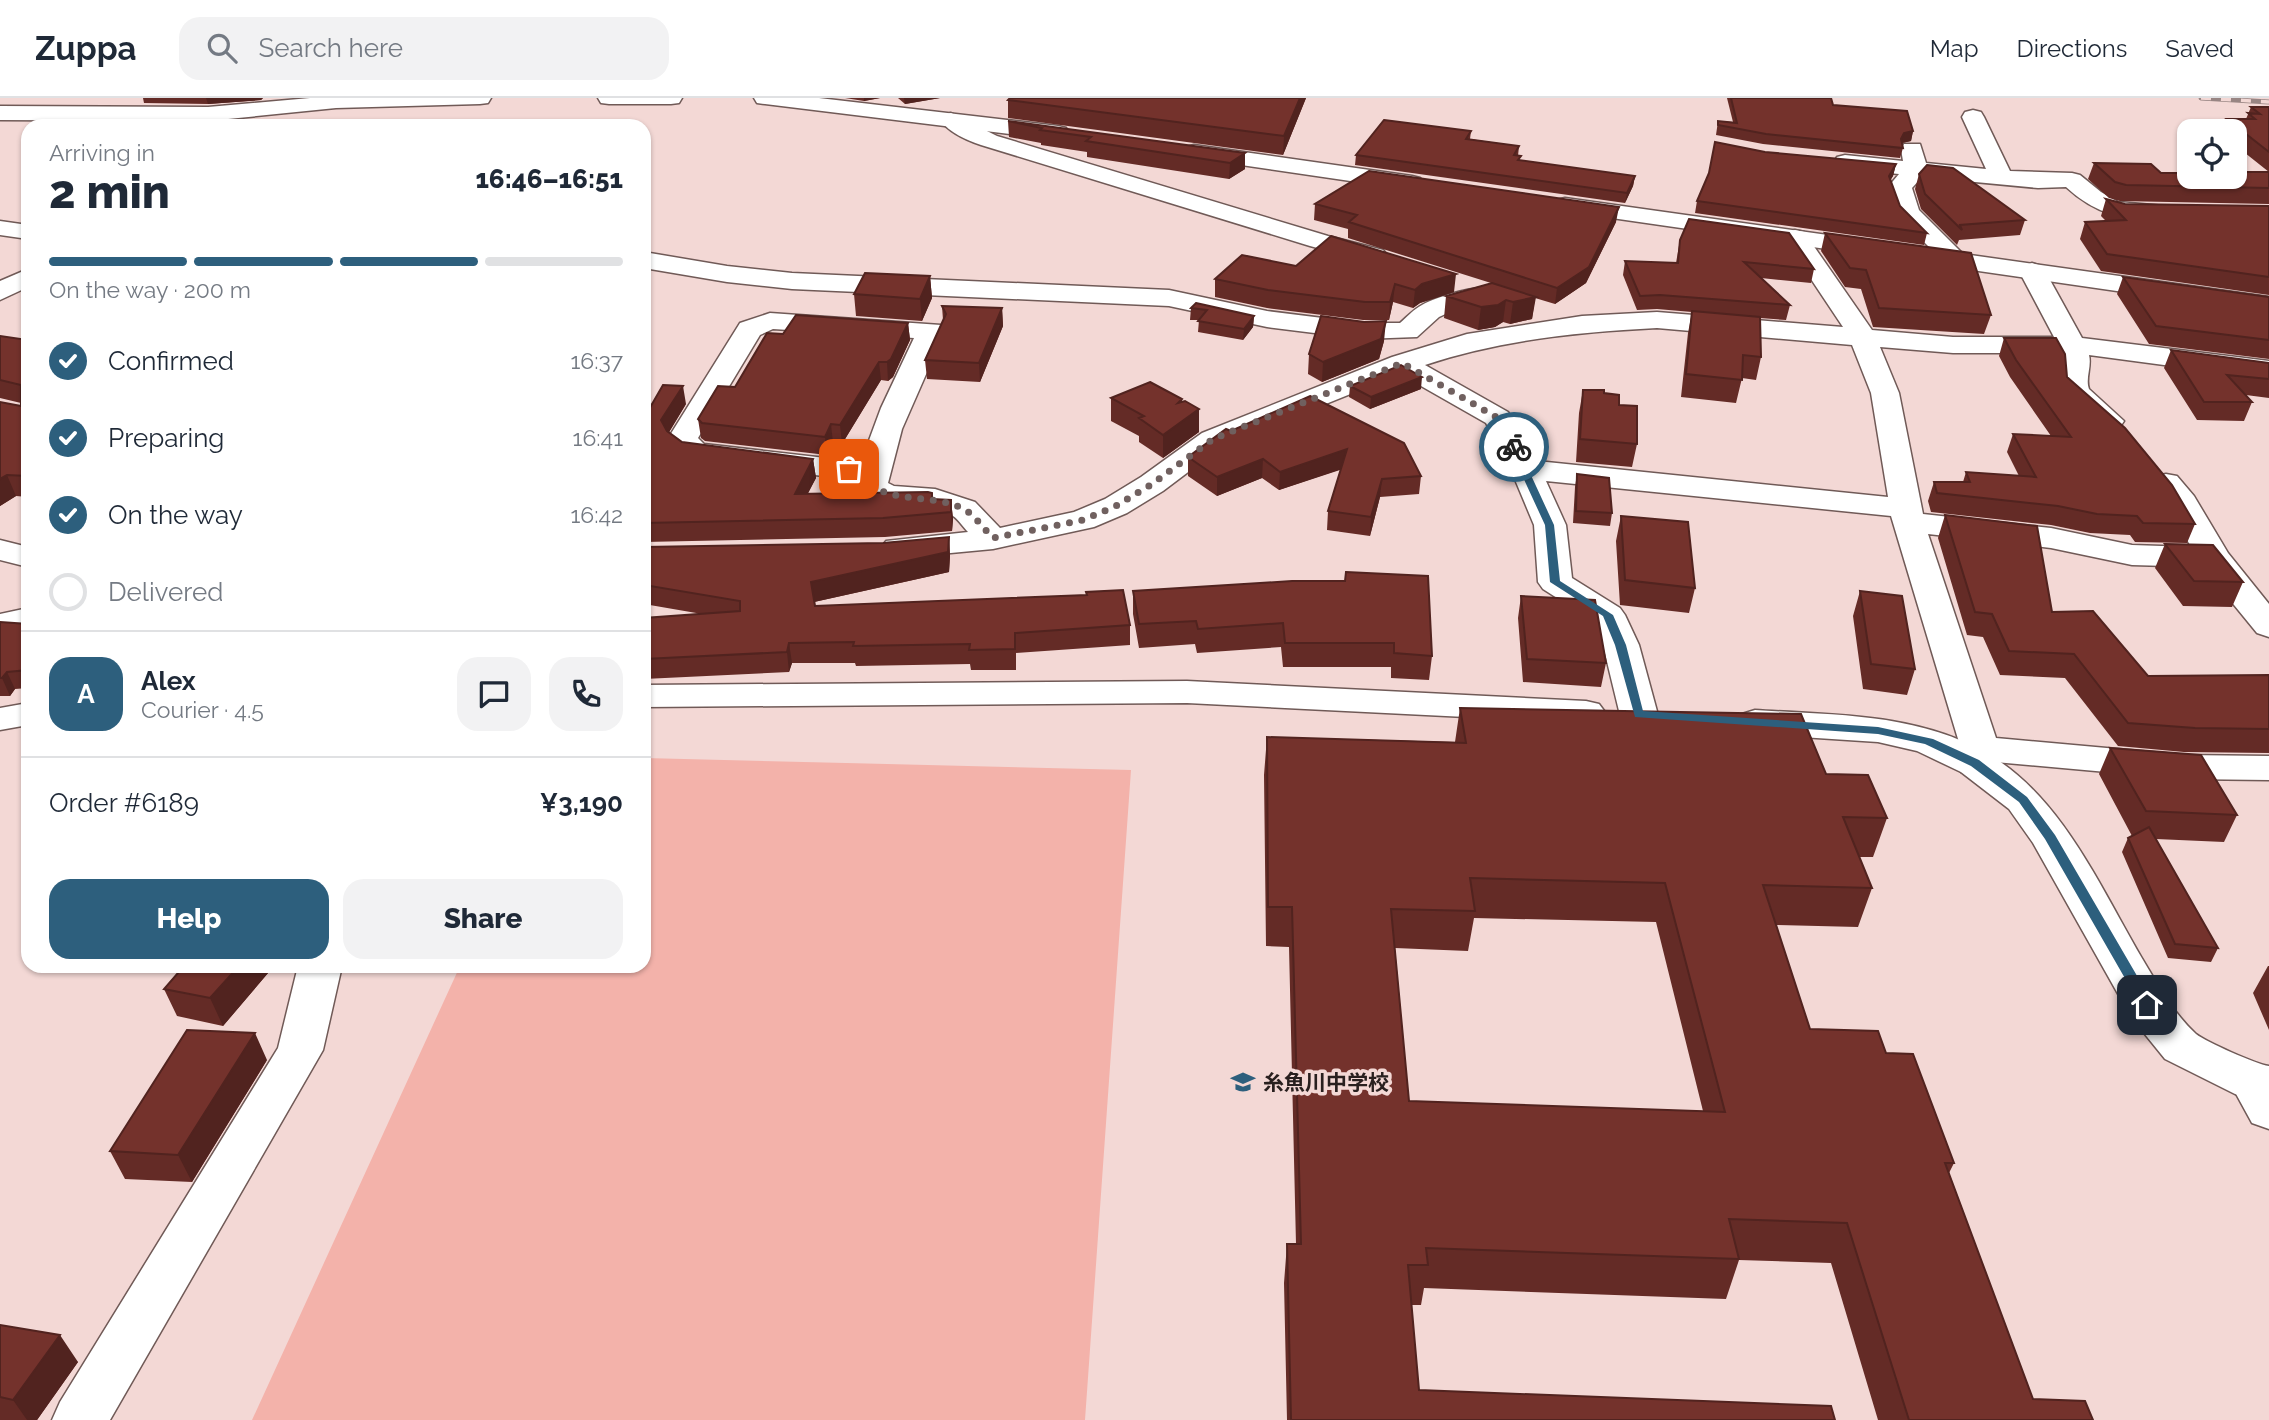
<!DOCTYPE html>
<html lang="en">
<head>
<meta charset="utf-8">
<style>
  :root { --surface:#fff; --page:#f2f2f3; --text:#1f2937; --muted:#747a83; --line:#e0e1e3; --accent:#2d5f7d }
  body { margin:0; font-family:Raleway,"Noto Sans JP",sans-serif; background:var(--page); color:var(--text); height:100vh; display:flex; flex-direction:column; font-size:26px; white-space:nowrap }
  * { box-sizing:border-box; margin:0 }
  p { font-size:23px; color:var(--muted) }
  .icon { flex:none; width:38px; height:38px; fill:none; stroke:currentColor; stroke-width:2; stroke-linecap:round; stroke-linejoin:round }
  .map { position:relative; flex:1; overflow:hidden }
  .drawer { position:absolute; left:21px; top:21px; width:630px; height:854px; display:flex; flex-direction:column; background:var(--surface); border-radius:21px; box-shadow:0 2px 5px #0004 }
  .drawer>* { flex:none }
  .tools { position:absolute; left:2177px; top:21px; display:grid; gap:14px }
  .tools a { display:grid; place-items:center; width:70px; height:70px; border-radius:14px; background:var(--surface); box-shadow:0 2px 5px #0004; font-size:35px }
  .pin { position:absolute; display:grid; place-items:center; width:60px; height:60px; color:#fff; margin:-30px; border-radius:14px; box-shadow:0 4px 10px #0006 }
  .courier { position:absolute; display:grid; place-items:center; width:70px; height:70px; margin:-35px; border:5px solid #2d5f7d; border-radius:50%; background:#fff; color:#222; box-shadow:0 2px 9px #0007 }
  .summary em { font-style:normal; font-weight:800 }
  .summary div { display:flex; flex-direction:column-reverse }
  .summary { display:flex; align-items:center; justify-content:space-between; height:119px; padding:0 28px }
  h1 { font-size:46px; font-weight:800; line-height:52px }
  .bar { display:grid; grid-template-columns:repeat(4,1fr); gap:10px 7px; align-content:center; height:84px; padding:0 28px }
  .bar i { height:9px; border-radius:5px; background:var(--line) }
  .bar .active { background:var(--accent) }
  .bar p { grid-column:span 4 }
  .line { display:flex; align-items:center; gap:18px; padding:0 28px; border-top:2px solid var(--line) }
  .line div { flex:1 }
  .round { display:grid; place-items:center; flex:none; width:74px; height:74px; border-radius:21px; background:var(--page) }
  ol { padding:0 28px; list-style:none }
  li { display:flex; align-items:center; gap:21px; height:77px }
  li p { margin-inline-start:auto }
  li .icon { padding:7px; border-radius:50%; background:var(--accent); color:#fff; stroke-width:4 }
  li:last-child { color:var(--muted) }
  li i { width:38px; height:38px; border:4px solid var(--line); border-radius:50% }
  .button { display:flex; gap:14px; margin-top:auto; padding:14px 28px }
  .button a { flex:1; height:80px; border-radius:21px; background:var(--accent); color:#fff; font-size:28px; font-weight:800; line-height:80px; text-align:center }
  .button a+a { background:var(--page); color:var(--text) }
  header { display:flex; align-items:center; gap:42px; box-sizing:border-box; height:98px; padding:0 35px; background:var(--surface); border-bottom:2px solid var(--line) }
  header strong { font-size:33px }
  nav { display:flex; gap:38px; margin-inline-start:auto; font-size:24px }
  .search { width:490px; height:63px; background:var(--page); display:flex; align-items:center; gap:18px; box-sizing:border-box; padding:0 24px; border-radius:21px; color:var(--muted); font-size:26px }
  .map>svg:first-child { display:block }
  .green { fill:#f3b2aa }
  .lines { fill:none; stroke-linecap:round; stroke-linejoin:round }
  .minor-casing { stroke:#705a57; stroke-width:3 }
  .tertiary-casing { stroke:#705a57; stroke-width:3 }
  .minor { fill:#fff; fill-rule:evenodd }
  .tertiary { fill:#fff; fill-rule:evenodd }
  .rail-casing { stroke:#988583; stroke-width:5 }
  .rail { stroke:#f3d8d5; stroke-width:3.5; stroke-dasharray:10; stroke-linecap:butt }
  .wall { fill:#642b26; fill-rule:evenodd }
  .shaded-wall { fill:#51231f }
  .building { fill:#74322c; stroke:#51231f; stroke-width:2; fill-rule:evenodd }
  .route { fill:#2d5f7d }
  .done { stroke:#70605f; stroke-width:7; stroke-dasharray:0 12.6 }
  .labels { text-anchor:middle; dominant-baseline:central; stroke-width:7; stroke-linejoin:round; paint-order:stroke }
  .near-poi-label { font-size:21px; font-weight:bold; fill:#29201f; stroke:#f3d8d5; text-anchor:start }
</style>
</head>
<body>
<header>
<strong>Zuppa</strong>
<div class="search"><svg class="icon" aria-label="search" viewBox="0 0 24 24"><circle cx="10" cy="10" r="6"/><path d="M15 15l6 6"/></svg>Search here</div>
<nav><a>Map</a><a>Directions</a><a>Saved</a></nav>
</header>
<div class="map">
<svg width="2269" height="1322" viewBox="0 0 2269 1322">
  <rect width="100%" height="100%" fill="#f3d8d5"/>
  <path class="green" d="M644,660l487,12 -46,650h-833l208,-454h184z"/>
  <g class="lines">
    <g class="minor-casing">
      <path id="minor" d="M310,0h181l-3,5 -8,1 -144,4 -128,13 -208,-1v-14l208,1z
        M598,0h84l-3,5 -8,1h-62l-8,-1z
        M1973,12l8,2 3,5 26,54 62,2 8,2 21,17 17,10 46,4 3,5 -3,5c-37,9 -71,-4 -98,-29l-28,1 -116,-11 -10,11 7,22 51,51 -4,5 -9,3 -9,-3 -49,-49 -11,-30 11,-13 -54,-5 -8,-2 -3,-5 3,-5 8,-2 58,6 -2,-12 3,-5h16l6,19 60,6 -24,-52 3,-5z
        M951,15l46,23 331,100 55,14 4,5 -4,5 -9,3 -64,-17 -329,-101c-15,-5 -31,-12 -41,-25l3,-5z
        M0,123l28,4v14l-28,-4z
        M1795,132l9,2 68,98 81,7h101l-35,-66 4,-5 9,-3 9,3 4,5 37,67 187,23v18l-180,-24c3,12 -4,23 0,34l35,32 -4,6c-8,2 -15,4 -22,0 -12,-7 -36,-27 -39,-41 -2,-11 4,-21 1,-33h-107l-73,-6 19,46 24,121 128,14 81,17 59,2 -22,-41 -19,-23 5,-7 11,-2 11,2 17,20 34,57 41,51v33l-12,-4 -54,-66 -71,-2 -81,-17 -123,-14 68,204 188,17 85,1v24l-85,-1 -189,-17 -6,10 -14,3 -14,-3 -5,-9 5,-14 -70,-233 -345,-35 20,44 6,53 48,30 5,7 14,30 19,70 -6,8 -13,3 -13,-3 -6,-8 -17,-70 -10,-24 -50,-32 -5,-7 -4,-57 -23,-55 -25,-47 -86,-49 -176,71 -61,46 -36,22 -33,14 -101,22 -95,9 -12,-3 -5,-7 5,-7 82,-9c-5,-5 -10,-13 -15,-16 -30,-19 -75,2 -97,-30l1,-6 -162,-19 -11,-3 -17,-18 73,-117 30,-10 171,12 4,6 -43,98 -14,54 6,3 41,3 40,13 25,26 74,-16 31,-13 36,-22 61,-44 190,-76 75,-23 115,-18 75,-4 186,15 -60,-90 3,-5zM1657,230l195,17 19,48 17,104 -351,-36 -29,-49 -83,-47c76,-25 153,-33 232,-37zM773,231l141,9 -33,70 -20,54 -157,-18 -6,-6 62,-103z
        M644,154l83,14 65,7 377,17 98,21 96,12h37c7,-6 14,-14 22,-18 15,-9 59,-21 75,-17l4,6 -4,6 -45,11 -13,6 -22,20 -54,2 -96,-12 -98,-21 -377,-17 -65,-7 -83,-14z
        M28,171v18l-28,13v-19z
        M0,442l28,7v20l-28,-7z
        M28,510v20l-28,8v-22z
        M298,868h44l-19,84 -213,370h-58l8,-18 218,-354z
        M2252,965l17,6v60l-17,-6 -23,-42 6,-13z"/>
    </g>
    <g class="tertiary-casing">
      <path id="tertiary" d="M754,0h65l239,28 8,2 3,5 -3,5 -8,2 -293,-36 -8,-1z
        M1194,47l218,31 8,2 4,5 -4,5 -8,2 -226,-33 -3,-5 3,-5z
        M1565,100l704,99v16l-713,-103 -3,-5 3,-5z
        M1187,583l399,20 13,3 6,8 -6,8 -13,3 -399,-20 -543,4v-22z
        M28,605v22l-28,5v-22z
        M1755,612c78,5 163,3 233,44 74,43 113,135 155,206 15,25 31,54 53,74 10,8 60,30 73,32v36l-34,-8 -70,-35 -34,-42 -98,-174 -24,-34 -48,-37 -44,-21 -39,-9 -123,-8 -13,-4 -6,-8 6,-8z"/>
    </g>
    <use href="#minor" class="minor"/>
    <use href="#tertiary" class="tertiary"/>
    <g class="rail-casing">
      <path id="rail" d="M2201,0l68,4"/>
    </g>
    <use href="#rail" class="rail"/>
  </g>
  <path class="wall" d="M143,0h120l-2,2 -53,4 -64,-1z
    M845,0h35l-16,3z
    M898,0h42l-35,6z
    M1306,0l-23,57 -275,-37v-18z
    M1727,0h104l2,7 80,26 -2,10 -9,2 1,5 -3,10 -137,-14 -47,-9 2,-14 15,1z
    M2251,9h18v65l-34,-27v-14h-12l4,-12h19z
    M1008,23l237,32v16l-16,10 -142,-22v-5l-46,-7v-2l-32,-6z
    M1471,33l-1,8 49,7 -1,10 2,5 115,15 -2,10 -8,17 -270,-38 1,-10z
    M1765,54l131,12 -3,12 -3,4 10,26 27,27 -3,12 -229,-32 2,-12z
    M2094,65l67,10 108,-1v32l-149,-3 -11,-3 -21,-19z
    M1919,76l106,46 -5,15 -61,5 -2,5 -36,-36 -6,-20z
    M2106,101l19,5 144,2v89l-168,-24 -21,-32 5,-17 21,-1 -5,-5z
    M1315,106l301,18 -30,61 -31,21 -20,-6 -3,21 -22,5 -7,-2 -8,5 -17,3 -34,-12 2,-22 45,-13 -143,-45v-9l-34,-9z
    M1825,135l166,82 -7,19 -111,-7 -12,-38 -16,-2 -24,-36z
    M1680,142l134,29 -3,14 -50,-5 29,27 -4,15 -26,-2 1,39 -5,23 -14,-2 -6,25 -55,-6 7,-64 4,-21 -35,-3 -20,1 -14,-35 2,-14 51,2z
    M1296,168l158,26 -34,11 -7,5 -20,-6 -4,18h-26l-96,-12 -52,-11v-18z
    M930,178l2,22 -10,23 -66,-5 -2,-22z
    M2123,179l146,20v62l-120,-15 -32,-50z
    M942,208l60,2 1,18 -23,56 -53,-3 -2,-19 18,-40z
    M1191,210l63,8 -1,11 -10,13 -45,-8 1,-12h-9z
    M908,225l2,17 -17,37 -5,4 -7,-1 -39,64 -9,-1 -6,12 -122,-14 -4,-3 -3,-19 37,-32 48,-53z
    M0,238l28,4v157l-12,-1 -16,10v-104l21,4v-3l-21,-5z
    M2004,240l63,39 128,147 -8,19 -52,-1 -5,-7 -40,-2 -39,-8 -120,-13 -3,-11 6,-19h29l3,-10 53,4 -12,-24 6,-18 38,2 -41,-59 -11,-21z
    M1384,243l-5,18 -57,23 -14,-8 1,-20z
    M2171,252l98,13v35l-23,-3 6,7 -8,19 -47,-1 -33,-52z
    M1350,288l71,3 -51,20 -21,-12z
    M1583,292l21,3 33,51 -5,23 -56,-5 3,-49z
    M1111,300l71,1v3l17,30 -36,26 -24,-16v-6l-28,-15z
    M686,306l-17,28 13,10 131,17 3,19 -9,16 125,-1 1,6 18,1 2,19 -1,12 -67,6 -241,5v-124z
    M1231,333l190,45 -2,18 -39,3 -10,39 -43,-6 1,-19 13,-42 -62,21 -17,-12 -45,18 -29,-20v-19z
    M1577,376l35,39 -2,13 -37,-3 2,-36z
    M1945,417l107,97 96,64 121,-1v78l-85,-1 -66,-6 -53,-68 -65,-3 -17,-38 -16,-2 -29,-97z
    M1621,418l74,72 -6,25 -69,-8 -4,-64z
    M949,439l1,19 -1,16 -135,30 1,4 315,19v20l-114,8v17h-45l-1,-6 -114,2 -1,-3h-63l-3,9 -145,7v-61l58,-4 -58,-10v-57l239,-4z
    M2165,446l78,38 -11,25 -49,-1 -28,-38z
    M1346,474l86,84 -3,24 -38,-2v-11h-108l-2,-20 -84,6 -2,-9 -56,4 -6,-34v-23l212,-10z
    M1860,493l55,78 -8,26 -44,-6 -10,-73z
    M1521,498l85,67 -5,24 -78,-5 -5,-64z
    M0,524l28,2v64l-13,1 -5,7h-10z
    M1460,610l366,66 61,44 -14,39h-14l13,31 -14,39 -82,-2 34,104 76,24 68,110 -5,10 84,226 60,21h-215l-47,-157 -92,-3 -13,39 -302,-11 -3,17h-10l8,85 416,30h-548l-3,-137 3,-39h9l-7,-297 -23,-1 -2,-171 3,-38 188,5zM1474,820l182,4 47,189 -294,-10 -14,-153 73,3z
    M2110,650l127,67 -13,27 -68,-3 62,109 -7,14 -43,-4 -46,-106 6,-14 4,-2 -33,-62z
    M184,868h90l-51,60 -46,-10 -13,-27z
    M2268,868h1v64l-16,-37z
    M267,962l-75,122 -67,-3 -15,-28z
    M0,1227l78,37 -41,58h-37z"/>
  <path class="shaded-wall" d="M206,0h57l-2,2 -53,4z
    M864,0h16l-16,3z
    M904,0h36l-35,6z
    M1300,0h6l-23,57 1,-19z
    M1913,33l-2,10 -9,2 -4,6 6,-16z
    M1245,55v16l-16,10 1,-16z
    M1896,66l-3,12 -7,12 3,-12z
    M1635,78l-2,10 -8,17 2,-10z
    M1619,109l-3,15 -30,61 -31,21 2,-16z
    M644,120l3,17 -3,3z
    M1456,176l-2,18 -34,11 -7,5 2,-18 7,-6z
    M930,178l2,22 -10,23 -2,-22z
    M1395,186l-2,18 -4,18 1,-18z
    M1536,199l-4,22 -22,5 3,-22z
    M1506,202l-3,22 -8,5 -17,3 3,-23z
    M1002,210l1,18 -23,56 -1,-19z
    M1254,218l-1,11 -10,13 1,-11z
    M1386,223l-2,20 -5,18 -57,23 1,-20z
    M908,225l2,17 -17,37 -5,4 -1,-19z
    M879,264l2,18 -39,64 -2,-19z
    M1422,279l-1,12 -51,20 1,-12z
    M683,288l3,18 -21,35 -4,-19z
    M1182,301l-1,23 18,-13v23l-36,26v-23l15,-32z
    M831,326l2,19 -6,12 -2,-18z
    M1347,351l-1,19 -67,22 1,-18z
    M813,361l3,19 -18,35 -3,-19z
    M1263,361l-1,19 -45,18v-19z
    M7,377l9,21 -16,10v-27z
    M1382,381l-2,18 -10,39 1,-19z
    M951,402l2,19 -1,12 -1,-19z
    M949,439l1,19 -1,16 -135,30 -3,-20z
    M789,545l3,20 -3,9 -2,-20z
    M7,574l8,17 -5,7 -8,-18z
    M239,868h35l-51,60 -13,-28z
    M255,935l12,27 -75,122 -14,-27z
    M60,1237l18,27 -41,58h-10l-14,-20z"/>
  <path class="building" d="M1010,0h290l-16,38 -276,-36z
    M1731,0h100l2,7 74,6 6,20 -9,2 -3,6 2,9 -137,-14 -48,-9v-4l19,2z
    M2251,9h18v45l-42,-33h28l-7,-6 12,1z
    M1384,22l87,11 -5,8 53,7 -5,9 7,1 -3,4 117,16 -8,17 -271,-38z
    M1008,23l237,32 -15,10 -144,-22 5,-4 -51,-7 2,-2z
    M1715,44l50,10 131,12 -7,12 11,30 27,27 -230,-32 12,-28z
    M2094,65l57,1 10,9h28v4h46v-5h34v16l-143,-3 -11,-3z
    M1927,67l26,3 72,52 -65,5 2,5 -37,-36 -6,-20z
    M1369,73l250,36 -30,60 -32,21 -208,-66 8,-7 -42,-11z
    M2106,101l19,5 144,2v71l-162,-23 -22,-32 41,-2z
    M1689,121l100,14 25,36 -70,-7 46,43 -130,-10 -20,1 -15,-35 53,2 2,-23z
    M1825,135l146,20 20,62 -112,-7 -13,-38 -16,-2z
    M1331,138l125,38 -34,10 -7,6 -20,-6 -5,18h-25l-97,-12 -53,-11 27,-24 54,11z
    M865,175l65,3 -10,23 -66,-5z
    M2123,179l146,20v43l-113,-14z
    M1492,185l44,14 -23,5 -7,-2 -8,5 -17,2 -35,-11z
    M1196,205l58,13 -10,13 -46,-8 9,-11 -16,-2z
    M942,208l60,2 -23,55 -54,-3 21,-46z
    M1692,213l68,6 1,40 -18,-2 -1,25 -56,-6z
    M796,217l112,8 -17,36 -4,3h-8l-39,63 -9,-1 -6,13 -123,-14 -4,-4 20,-33 17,1 32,-54 16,1z
    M1321,218l43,6 22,-1 -5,18 -58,23 -14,-8z
    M0,238l28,4v136l-21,-1 -7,4v-77l21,4v-21l-21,-5z
    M2004,240h52l9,16 2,23 58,51 47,57 23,39 -52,-1 -6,-7 -40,-2 -39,-8 -121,-13 -3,-11h36l-4,-10 70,5 -23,-43 58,3 -55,-77z
    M2171,252l98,13v16l-42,-4 25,27h-48z
    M1401,267l21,12 -51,20 -21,-11z
    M1150,284l32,17 -4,4 7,-2 14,8 -36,26 -24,-17 5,-2 -33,-18z
    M663,287l20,1 -22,34 6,11 15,11 131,17 -18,35 133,-2 4,1v6l19,1v12l-68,6 -239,5v-105z
    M1583,292h21v3l15,2v10l18,1v38l-57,-5z
    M1310,298l94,47 17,33 -39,3 -11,38 -43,-6 19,-62 -67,23 -17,-13 -46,18 -29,-20 38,-28 5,2z
    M1577,376l32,4 3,35 -36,-2z
    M1945,417l92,11 15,86 41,-1 55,65 121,-1v54l-74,-1 -67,-5 -54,-69 -65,-3 -17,-37 -17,-2z
    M1621,418l67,6 7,66 -70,-8z
    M949,439l-1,15 -137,30 4,24 272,-11 -1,-3 37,-2 7,35 -115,8v16l-46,1 1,-6 -117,2 1,-4 -65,1 -2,9 -143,7v-41l96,-7v-10l-96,-16v-38l239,-4z
    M2165,446l48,1 30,37 -49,-1z
    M1346,474l82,4 4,80 -38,-3v-10h-109l-2,-20 -85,6 -2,-8 -57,3 -6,-33 159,-10h53z
    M1860,493l42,5 13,73 -44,-5z
    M1521,498l74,4 11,63 -79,-4z
    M0,524l28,2v46l-21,2 -5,6h-2z
    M1460,610l341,6 25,60 42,1 19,43 -44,-1 29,71 -109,-3 47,144 68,2 8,22 27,1 41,109h-9l88,236 52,2 8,19h-184l-62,-197 -118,-4 10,40 -313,-11 2,17h-20l11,125 412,16 4,14h-544l-4,-176h14l-9,-337h-24l-1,-170 199,6zM1470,780l195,5 60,229 -316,-11 -18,-192 84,2z
    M2110,650l91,7 36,60 -91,-4z
    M2149,729l69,121 -43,-4 -47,-106z
    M184,868h55l-29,32 -46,-9z
    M187,932l68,3 -77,122 -68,-4z
    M0,1227l60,10 -47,65 -13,-3z"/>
  <path class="route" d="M1514,346l4,3 36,78 6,56 53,34 13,30 17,66 235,16 55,12 46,21 48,37 28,38 99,170 -2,3h-10l-97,-169 -26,-37 -48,-36 -46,-22 -47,-10 -243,-17 -20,-72 -12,-29 -53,-34 -5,-57 -36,-78z"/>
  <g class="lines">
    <path class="done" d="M849,371l24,4 -1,13c27,17 59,8 90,22 11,5 22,21 31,30l90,-18 33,-14 36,-22 61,-45 189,-76 96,55 16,29"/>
  </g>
  <defs>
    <g id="school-bare" transform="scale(1.89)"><path d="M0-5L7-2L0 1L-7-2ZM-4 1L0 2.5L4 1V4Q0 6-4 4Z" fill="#2d5f7d" stroke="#f3d8d5" stroke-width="2.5" paint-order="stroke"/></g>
  </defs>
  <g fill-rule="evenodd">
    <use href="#school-bare" x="1243" y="984"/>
  </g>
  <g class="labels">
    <g class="near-poi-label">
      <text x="1263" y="984">糸魚川中学校</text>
    </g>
  </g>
</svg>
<div class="tools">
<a><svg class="icon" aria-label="locate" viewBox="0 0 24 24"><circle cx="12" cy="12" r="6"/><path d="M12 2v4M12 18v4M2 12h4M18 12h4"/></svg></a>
</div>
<div class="pin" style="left:849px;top:371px;background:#ea580c"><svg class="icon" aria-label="bag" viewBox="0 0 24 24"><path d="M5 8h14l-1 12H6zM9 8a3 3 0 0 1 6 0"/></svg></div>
<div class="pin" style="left:2147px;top:907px;background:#1f2937"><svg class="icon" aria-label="home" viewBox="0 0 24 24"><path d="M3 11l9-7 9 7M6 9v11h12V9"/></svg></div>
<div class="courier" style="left:1514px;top:349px"><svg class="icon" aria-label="bike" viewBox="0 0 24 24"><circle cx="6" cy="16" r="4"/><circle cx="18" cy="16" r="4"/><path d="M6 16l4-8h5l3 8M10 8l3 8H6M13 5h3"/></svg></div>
<section class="drawer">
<div class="summary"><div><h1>2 min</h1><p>Arriving in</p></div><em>16:46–16:51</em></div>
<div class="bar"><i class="active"></i><i class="active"></i><i class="active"></i><i></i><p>On the way · 200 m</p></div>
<ol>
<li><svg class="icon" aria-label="check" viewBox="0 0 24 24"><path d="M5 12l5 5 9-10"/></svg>Confirmed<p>16:37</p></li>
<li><svg class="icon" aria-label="check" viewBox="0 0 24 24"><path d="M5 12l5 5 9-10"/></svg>Preparing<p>16:41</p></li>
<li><svg class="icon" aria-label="check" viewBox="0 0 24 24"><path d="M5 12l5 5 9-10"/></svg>On the way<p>16:42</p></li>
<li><i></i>Delivered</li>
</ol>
<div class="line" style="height:126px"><b class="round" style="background:var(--accent);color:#fff">A</b><div><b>Alex</b><p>Courier · 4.5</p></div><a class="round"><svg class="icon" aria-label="chat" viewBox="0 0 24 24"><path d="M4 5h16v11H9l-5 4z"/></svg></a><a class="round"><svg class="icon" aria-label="phone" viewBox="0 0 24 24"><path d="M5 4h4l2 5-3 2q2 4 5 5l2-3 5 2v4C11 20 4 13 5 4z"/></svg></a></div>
<div class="line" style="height:91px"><div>Order #6189</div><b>¥3,190</b></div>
<div class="button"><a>Help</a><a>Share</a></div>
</section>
</div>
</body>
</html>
